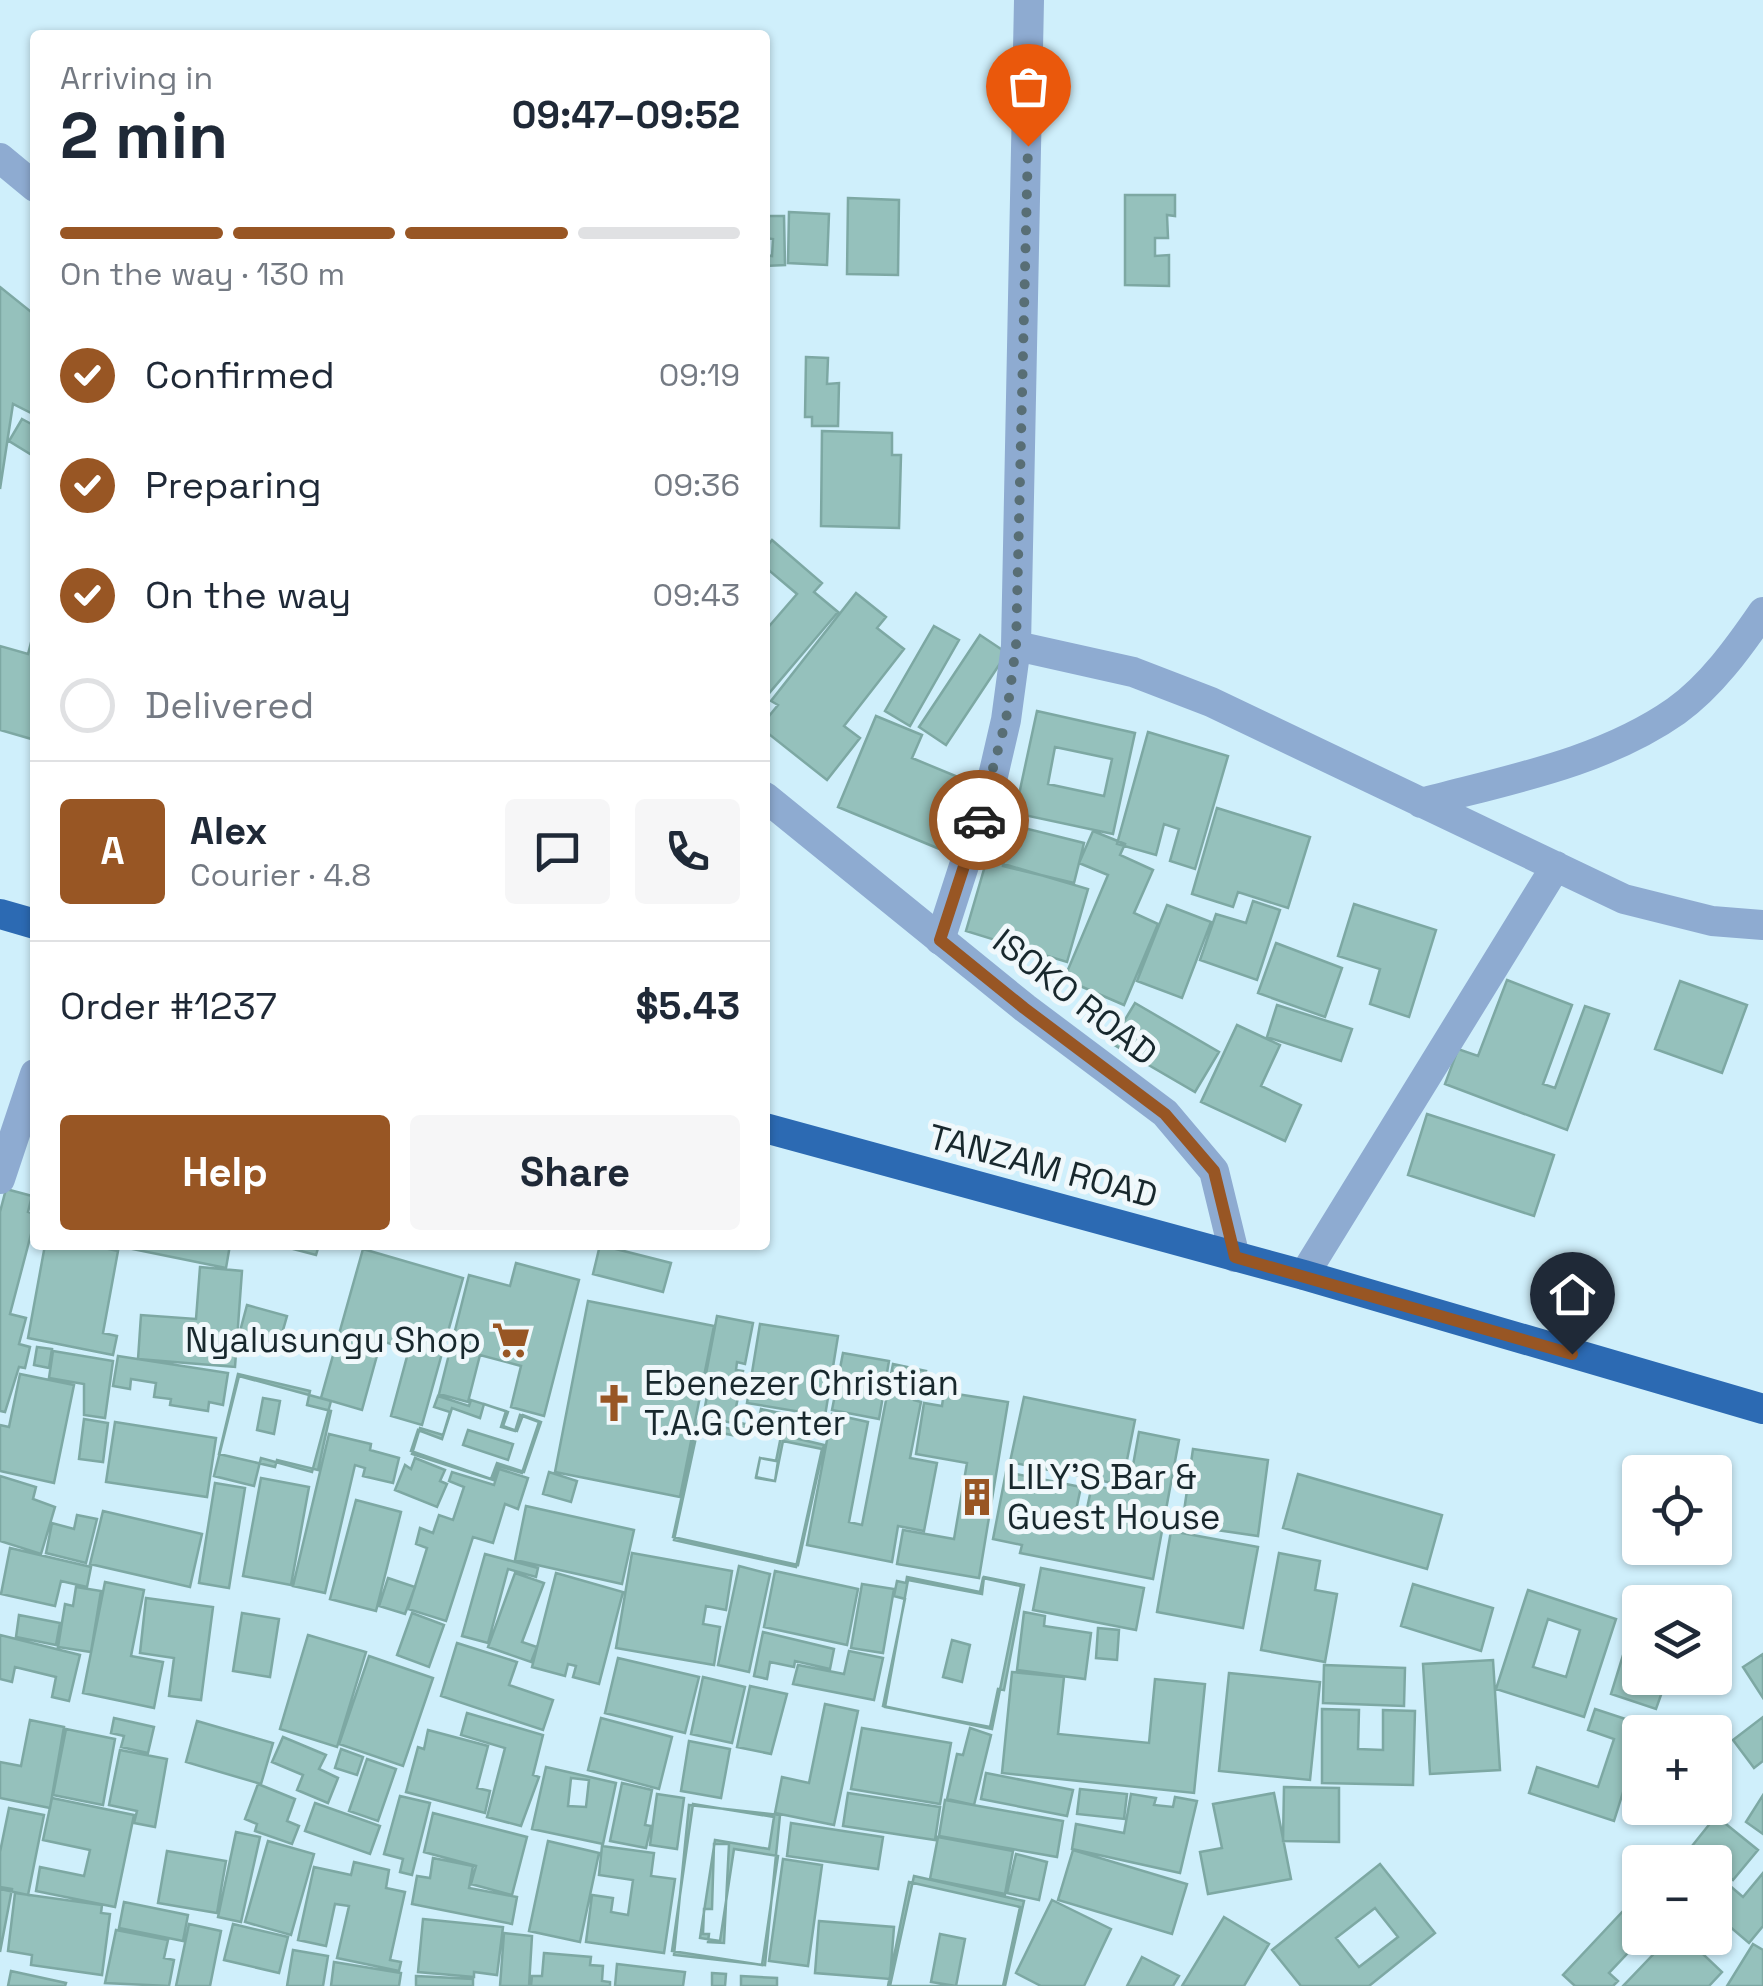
<!DOCTYPE html>
<html lang="en">
<head>
<meta charset="utf-8">
<style>
  :root { --surface:#fff; --page:#f6f6f7; --text:#1f2937; --muted:#747a83; --line:#e0e1e3; --accent:#985624 }
  body { margin:0; font-family:"Space Grotesk",sans-serif; background:var(--page); color:var(--text); height:100vh; display:flex; flex-direction:column; font-size:38px; white-space:nowrap }
  * { box-sizing:border-box; margin:0 }
  p { font-size:32px; color:var(--muted) }
  .icon { flex:none; width:55px; height:55px; fill:none; stroke:currentColor; stroke-width:2; stroke-linecap:round; stroke-linejoin:round }
  .map { position:relative; flex:1; overflow:hidden }
  .details { position:absolute; left:30px; top:30px; width:740px; height:1220px; display:flex; flex-direction:column; background:var(--surface); border-radius:10px; box-shadow:0 2px 8px #0004 }
  .details>* { flex:none }
  .fabs { position:absolute; left:1622px; top:1455px; display:grid; gap:20px }
  .fabs a { display:grid; place-items:center; width:110px; height:110px; border-radius:10px; background:var(--surface); box-shadow:0 2px 8px #0004; font-size:50px }
  .pin { position:absolute; display:grid; place-items:center; width:85px; height:85px; color:#fff; margin:-102px -42px; border-radius:50% 50% 50% 0; rotate:-45deg; box-shadow:0 0 10px #0007 }
  .pin .icon { rotate:45deg }
  .courier { position:absolute; display:grid; place-items:center; width:100px; height:100px; margin:-50px; border:8px solid #985624; border-radius:50%; background:#fff; color:#222; box-shadow:0 2px 12px #0007 }
  .head em { font-style:normal; font-weight:800 }
  .head div { display:flex; flex-direction:column-reverse }
  .head { display:flex; align-items:center; justify-content:space-between; height:170px; padding:0 30px }
  h1 { font-size:65px; font-weight:800; line-height:75px }
  .bar { display:grid; grid-template-columns:repeat(4,1fr); gap:15px 10px; align-content:center; height:120px; padding:0 30px }
  .bar i { height:12px; border-radius:8px; background:var(--line) }
  .bar .selected { background:var(--accent) }
  .bar p { grid-column:span 4 }
  .line { display:flex; align-items:center; gap:25px; padding:0 30px; border-top:2px solid var(--line) }
  .line div { flex:1 }
  .round { display:grid; place-items:center; flex:none; width:105px; height:105px; border-radius:10px; background:var(--page) }
  ol { padding:0 30px; list-style:none }
  li { display:flex; align-items:center; gap:30px; height:110px }
  li p { margin-inline-start:auto }
  li .icon { padding:10px; border-radius:50%; background:var(--accent); color:#fff; stroke-width:4 }
  li:last-child { color:var(--muted) }
  li i { width:55px; height:55px; border:5px solid var(--line); border-radius:50% }
  .action { display:flex; gap:20px; margin-top:auto; padding:20px 30px }
  .action a { flex:1; height:115px; border-radius:10px; background:var(--accent); color:#fff; font-size:40px; font-weight:800; line-height:115px; text-align:center }
  .action a+a { background:var(--page); color:var(--text) }
  .map>svg:first-child { display:block }
  .building { fill:#95c1bc; stroke:#7da8a3; stroke-width:2.5; fill-rule:evenodd }
  .lines { fill:none; stroke-linecap:round; stroke-linejoin:round }
  .minor { stroke:#8eabd1; stroke-width:30 }
  .tertiary { stroke:#8eabd1; stroke-width:30 }
  .trunk { stroke:#2c6ab3; stroke-width:30 }
  .done { stroke:#586e75; stroke-width:10; stroke-dasharray:0 18 }
  .route { stroke:#985624; stroke-width:12 }
  .labels { text-anchor:middle; dominant-baseline:central; stroke-width:10; stroke-linejoin:round; paint-order:stroke }
  .street-label { font-size:35px; fill:#18282d; stroke:#f0f8fb }
  .poi-label { font-size:35px; fill:#18282d; stroke:#f0f8fb; text-anchor:start }
</style>
</head>
<body>
<div class="map">
<svg width="1763" height="1986" viewBox="0 0 1763 1986">
  <rect width="100%" height="100%" fill="#cfeffb"/>
  <path class="building" d="M1125,195h50v21l-8,-1 1,23h-13v18l14,-1v31l-44,-1z
    M848,198l51,2 -1,75 -51,-1z
    M789,212l40,2 -2,51 -39,-2z
    M765,216h19l1,49 -20,1v-11l7,1 1,-17 -8,-1z
    M0,287l35,28v100l-22,-11 -13,85z
    M806,357l22,1 -1,26 12,-1 -1,43h-26v-9h-7z
    M22,419l13,7v31l-26,-16z
    M822,431l70,2v22h9l-2,73 -78,-2z
    M772,540l50,43 -8,9 24,20 -73,86v-67l32,-37 -32,-27v-18z
    M856,593l30,24 -9,11 27,21 -60,77 16,12 -33,42 -62,-49v-10l13,-16 -7,-4z
    M934,626l25,14 -49,86 -25,-15z
    M35,627v113l-35,-10v-84l28,8z
    M980,635l27,18 -61,92 -27,-18z
    M1037,711l98,22 -22,101 -98,-21zM1055,747l57,12 -8,37 -56,-12z
    M876,716l46,19 -10,23 58,24 -28,68 -104,-43z
    M1148,732l80,24 -33,113 -25,-8 9,-32 -15,-5 -8,31 -39,-11z
    M1217,808l93,29 -22,71 -50,-16 -5,15 -41,-13z
    M1012,825l72,18 -10,40 -71,-17z
    M1093,831l32,13 -5,11 33,15 -19,43 24,11 -34,81 -60,-26 44,-104 -29,-12z
    M987,859l101,30 -21,73 -101,-31z
    M1253,901l27,9 -23,70 -57,-20 16,-46 30,9z
    M1354,904l82,26 -27,87 -39,-13 10,-35 -42,-13z
    M1167,905l44,17 -29,76 -45,-17z
    M1276,943l66,25 -17,49 -67,-24z
    M1507,980l65,25 -29,79 12,4 30,-82 24,8 -42,116 -122,-46 13,-35 20,7z
    M1680,981l67,24 -25,68 -67,-24z
    M1135,1003l84,49 -24,40 -84,-49z
    M1277,1005l75,24 -11,32 -74,-24z
    M1237,1025l43,20 -19,41 40,19 -16,36 -84,-39z
    M1427,1114l127,41 -20,61 -126,-41z
    M6,1189l26,7 -4,16 7,2v5l-25,95 16,4 -7,26 11,3 -5,21 -6,-1 -14,45 -5,-1v-199z
    M45,1245h45l28,6 -15,82 14,3 -4,19 -85,-17z
    M113,1245h117l-4,23z
    M278,1245h41l-3,10z
    M600,1245l71,18 -8,29 -70,-18z
    M363,1249l100,29 -41,147 -31,-9 18,-67 -28,-8 -19,69 -41,-12z
    M516,1263l63,17 -35,136 -33,-9 10,-41 -41,-11 -12,47 -29,-8 30,-119 41,11z
    M200,1267l42,4 -7,96 -97,-8 3,-44 55,4z
    M588,1301l126,25 -34,171 -125,-25z
    M247,1305l40,11 -8,28 -19,-5 -1,6 -21,-6z
    M717,1316l36,7 -8,41 -8,-2 -1,8 7,1 -10,52 -30,-6 8,-42 -5,-1z
    M760,1324l78,12 -13,80 -78,-13z
    M37,1347l15,2 -3,19 -15,-3z
    M53,1351l60,10 -8,57 -21,-3v-31l-35,-6z
    M843,1353l46,8 -10,58 -47,-9z
    M118,1356l110,17 -5,32 -14,-3 -1,9 -38,-6 1,-6 -17,-2 2,-14 -25,-4 -1,10 -17,-3z
    M893,1364l33,7 -4,18h-6l-2,11 7,2 -11,56 27,5 -13,68 -26,-5 -6,36 -85,-17 25,-131 36,8 -19,100 13,3z
    M20,1374l54,11 -20,98 -54,-12v-46l9,2z
    M238,1374l72,17 -3,14 24,6 -13,59 -41,-10 -2,7 -56,-13zM263,1398l17,3 -6,33 -17,-4z
    M239,1376l92,25 -19,71 -51,-14 -7,28 -40,-10z
    M944,1392l64,10 -29,176 -82,-14 6,-34 51,9 13,-76 -51,-9 8,-51 18,3z
    M438,1396l31,10 2,-6 35,11 -5,16 14,4 5,-16 19,7 -17,51 -24,-7 -5,14 -81,-26 8,-26 23,7 7,-23 -16,-5z
    M1024,1397l111,23 -13,65 -112,-23z
    M484,1404l24,8 -5,14 14,5 6,-16 18,7 -17,50 -27,-9 -6,16 -80,-28 7,-21 24,9 10,-31 28,10zM468,1430l45,14 -5,16 -45,-15z
    M761,1409l39,8 -5,21 29,7 -26,120 -125,-28 25,-116 41,10 2,-8 16,4zM760,1458l18,3 -3,20 -19,-3z
    M84,1419l24,4 -5,39 -24,-3z
    M115,1422l101,16 -9,59 -101,-15z
    M698,1428l43,9 2,-9 38,8 -5,25 -16,-3 -4,19 19,4 8,-40 39,8 -26,118 -122,-27z
    M1139,1432l40,8 -26,139 -133,-26 2,-8 -29,-6 13,-67 75,15 -6,28 10,3 7,-33 36,8z
    M329,1434l42,10 -1,6 29,8 -6,25 -30,-7 2,-8 -10,-3 -30,128 -32,-7z
    M1193,1449l75,11 -10,76 -76,-11z
    M415,1458l30,12 -5,11 7,3 -10,23 -42,-17 10,-25 6,4z
    M499,1469l29,9 -10,31 -13,-5 -12,39 -20,-6 -27,84 -38,-12 19,-61 -11,-4 4,-16 13,5 6,-18 14,5 11,-33 -15,-6 3,-9 42,13z
    M549,1472l28,9 -6,21 -28,-8z
    M1298,1474l144,41 -15,54 -144,-41z
    M0,1476l36,11 -3,12 22,8 -14,47 -41,-13z
    M261,1478l48,9 -18,98 -48,-9z
    M215,1483l30,5 -16,100 -30,-5z
    M356,1500l45,12 -25,99 -46,-12z
    M526,1506l108,24 -12,54 -107,-24z
    M103,1511l99,23 -12,53 -100,-23z
    M77,1515l20,4 -11,44 -40,-10 6,-30 22,6z
    M1171,1531l87,16 -15,81 -86,-16z
    M10,1548l81,19 -4,20 -26,-6 -6,25 -54,-12z
    M632,1553l100,18 -6,39 -20,-4 -3,18 17,3 -6,38 -98,-17z
    M1279,1553l41,8 -5,29 22,4 -12,68 -64,-12z
    M485,1554l53,14 -2,9 -28,-8 -20,74 -26,-7z
    M739,1566l31,8 -21,98 -31,-7z
    M1041,1568l103,20 -8,42 -103,-20z
    M775,1571l83,18 -11,56 -83,-18z
    M515,1573l29,10 -22,59 15,5 -6,15 -43,-15z
    M556,1573l67,19 -24,92 -26,-7 3,-11 -8,-2 -3,12 -33,-9z
    M907,1577l73,15 3,-14 38,8 -29,143 -109,-23 22,-107 -11,-3 3,-15 9,2zM952,1640l18,5 -8,37 -19,-5z
    M984,1577l40,8 -20,105 -6,-1 -8,38 -105,-20 23,-127 74,14z
    M388,1578l27,9 -10,27 -26,-8z
    M105,1582l39,8 -13,66 32,6 -9,46 -71,-15z
    M862,1584l32,5 -11,64 -32,-5z
    M1413,1584l80,24 -12,43 -80,-25z
    M76,1587l25,4 -10,61 -33,-5 7,-43 8,2z
    M1528,1590l88,29 -32,98 -88,-28zM1548,1619l32,11 -14,47 -33,-10z
    M146,1598l67,9 -12,93 -32,-4 5,-38 -34,-5z
    M1024,1612l21,4 -1,10 47,7 -6,46 -68,-9z
    M242,1613l37,6 -9,58 -37,-6z
    M412,1613l32,12 -15,42 -32,-12z
    M19,1615l41,8 -4,22 -40,-8z
    M1098,1628l21,2 -2,30 -21,-2z
    M763,1632l71,17 -4,20 -35,-8 -1,6 -24,-5 -3,17 -13,-3z
    M0,1635l80,20 -11,46 -17,-4 4,-20 -41,-10 -3,15 -12,-3z
    M308,1635l58,17 -29,95 -57,-18z
    M1628,1639l12,4v35h27l-11,31 -45,-15z
    M457,1643l60,19 -8,23 44,15 -10,30 -102,-34z
    M849,1651l34,7 -9,42 -81,-16 5,-19 46,9z
    M1763,1654v44l-20,-31z
    M369,1656l64,22 -30,88 -64,-22z
    M618,1658l81,19 -14,56 -80,-20z
    M1493,1660l7,110 -70,4 -7,-110z
    M1324,1665l81,3 -1,38 -81,-3z
    M1012,1672l52,5 -6,57 91,9 6,-64 50,5 -11,109 -192,-20z
    M1229,1673l91,9 -10,98 -91,-9z
    M703,1677l42,10 -13,56 -41,-9z
    M750,1686l37,8 -16,60 -34,-7z
    M825,1704l33,7 -24,114 -59,-12 7,-36 27,6z
    M1322,1709l37,1 -1,39 25,1v-40l32,1 -2,74 -91,-2z
    M1595,1709l49,16 -30,96 -85,-28 8,-26 61,20 16,-48 -26,-9z
    M467,1713l76,22 -10,40 6,2 -18,49 -34,-9 18,-69 -44,-13z
    M1763,1717v44l-9,7 -21,-28z
    M114,1718l40,9 -6,26 -27,-6 3,-11 -13,-3z
    M601,1718l71,19 -13,52 -71,-19z
    M30,1720l34,7 -14,81 -50,-10v-36l21,4z
    M197,1721l76,22 -12,41 -75,-22z
    M862,1728l89,15 -11,61 -89,-15z
    M970,1728l21,7 -17,70 -27,-6 10,-45 6,1z
    M66,1729l49,10 -12,66 -50,-10z
    M428,1730l60,16 -11,42 13,3 -5,22 -79,-21 12,-45 6,2z
    M283,1737l43,18 -7,14 19,9 -10,25 -31,-13 6,-15 -31,-13z
    M689,1741l41,8 -9,49 -40,-7z
    M341,1749l22,8 -6,18 -22,-7z
    M120,1750l47,9 -12,68 -21,-4 3,-12 -28,-6z
    M367,1759l29,10 -18,52 -29,-10z
    M546,1767l70,16 -13,61 -71,-15zM571,1778l18,2 -3,27 -18,-1z
    M986,1773l87,17 -6,26 -86,-17z
    M622,1783l30,7 -7,35 6,1 -5,22 -36,-7z
    M258,1784l37,15 -8,22 12,5 -7,18 -37,-13 2,-7 -12,-5z
    M1284,1787l55,1v54l-56,-1z
    M1080,1789l47,5 -3,25 -47,-5z
    M848,1793l92,14 -5,33 -92,-14z
    M1274,1793l17,86 -83,15 -8,-42 22,-4 -9,-44z
    M657,1794l27,4 -7,51 -27,-4z
    M1131,1794l25,4 -2,7 19,2 2,-10 22,4 -17,72 -108,-24 4,-25 48,9z
    M1763,1795v39l-17,-12z
    M400,1796l30,7 -18,72 -12,-3 3,-13 -19,-5z
    M52,1798l82,17 -19,92 -79,-16 4,-24 44,9 6,-26 -47,-10z
    M945,1800l118,21 -6,36 -118,-21z
    M315,1803l65,23 -10,28 -65,-23z
    M693,1804l81,13 -5,32 -54,-9 -15,98 20,3 14,-92 44,7 -16,109 -90,-14z
    M689,1805l91,10 -15,150 -91,-10zM714,1844h15l-5,99 -16,-1 1,-8h-6l1,-25h8z
    M9,1808l35,7 -16,80 -28,-6v-37z
    M433,1813l94,24 -15,58 -41,-11 5,-18 -52,-14z
    M1716,1816l42,34 -25,30 -41,-34z
    M791,1823l92,14 -5,32 -91,-13z
    M236,1832l24,5 -19,85 -23,-5z
    M938,1837l75,14 -8,43 -75,-15z
    M268,1841l46,13 -23,81 -46,-13z
    M548,1841l51,12 -19,89 -51,-11z
    M602,1846l52,7 -3,23 24,3 -11,74 -78,-11 6,-47 21,3 -2,14 17,3 5,-35 -34,-5z
    M1073,1850l114,34 -15,50 -114,-34z
    M167,1851l59,10 -9,52 -59,-10z
    M1016,1854l31,8 -8,38 -32,-7z
    M433,1858l40,8 -4,22 48,9 -5,27 -100,-20 5,-28 13,2z
    M783,1859l39,6 -14,101 -39,-5z
    M354,1862l35,8 -3,18 19,4 -15,68 11,2 -2,9 -62,-13 12,-52 -14,-2 -9,42 -28,-6 16,-73 37,8z
    M1380,1864l55,69 -66,53h-68l-29,-36zM1375,1908l23,29 -39,30 -23,-29z
    M1715,1873l28,24 20,-24v53l-14,17 -34,-29z
    M914,1876l110,25 -19,85h-115zM940,1934l25,5 -9,47 -25,-4z
    M909,1882l111,25 -17,79h-115z
    M0,1887l12,2 -12,63z
    M15,1893l87,12 -1,8 9,1 -8,61 -71,-10 1,-10 -24,-4z
    M1640,1893l2,45 -33,35 9,8 -5,5h-38l-12,-11z
    M1052,1900l59,29 -27,57h-43l-25,-13z
    M124,1902l64,13 -5,26 -64,-13z
    M1224,1917l45,27 -25,42h-62z
    M423,1919l80,8 -6,48 -23,-3v5l-56,-5z
    M819,1921l75,6 -4,52 -75,-6z
    M189,1924l32,7 -11,55h-34z
    M233,1924l55,13 -9,36 -55,-13z
    M116,1930l52,10 -4,18 10,2 -5,26 -64,-3z
    M504,1933l28,3 -3,50h-29z
    M1669,1938h17l36,34 -13,14h-86z
    M1753,1944l10,6v36h-36z
    M293,1950l35,6 -5,30h-36z
    M544,1953l47,4 -1,8 13,1 -1,15 8,1v4h-79l1,-10h10z
    M1142,1957l37,19 -6,10h-46z
    M334,1962l67,11 -2,13h-68z
    M617,1964l68,8 -2,14h-68z
    M11,1971l55,12 -1,3h-57z
    M712,1973l14,1 -1,12h-13z
    M416,1976l57,3v7h-57z
    M741,1976l36,2v8h-36z"/>
  <g class="lines">
    <path class="minor" d="M1016,646l117,26 78,30 413,197 88,22 51,4
      M1421,803c86,-23 181,-40 255,-92 35,-25 63,-64 87,-99
      M940,940l53,-164 13,-56 10,-74 13,-646
      M0,1179l35,-105
      M1304,1275l252,-409"/>
    <path class="tertiary" d="M0,158l35,29
      M765,797l260,211 140,105 49,58 21,86"/>
    <path class="trunk" d="M0,914l35,10
      M765,1128l539,147 459,134"/>
  </g>
  <g class="lines">
    <path class="done" d="M979,820l27,-100 10,-74 12,-500"/>
    <path class="route" d="M979,820l-39,120 84,68 141,106 49,57 21,86 337,97"/>
  </g>
  <defs>
    <g id="supermarket-bare" transform="scale(3)"><path d="M-6-5.5h2.5l.6 2H6L4.5 2H-2.5L-4.4-4H-6ZM-1.5 3.2a1.3 1.3 0 1 0 .1 0ZM3 3.2a1.3 1.3 0 1 0 .1 0Z" fill="#985624" stroke="#f0f8fb" stroke-width="2.5" paint-order="stroke"/></g>
    <g id="church-bare" transform="scale(3)"><path d="M-1.2-6h2.4v3.5h3.3v2.4h-3.3V6h-2.4V-.1h-3.3v-2.4h3.3Z" fill="#985624" stroke="#f0f8fb" stroke-width="2.5" paint-order="stroke"/></g>
    <g id="building-bare" transform="scale(3)"><path d="M-4-6H4V6H1V3H-1V6H-4ZM-2.5-4.3h1.7v1.8h-1.7ZM.8-4.3h1.7v1.8H.8ZM-2.5-1h1.7V.8h-1.7ZM.8-1h1.7V.8H.8Z" fill="#985624" stroke="#f0f8fb" stroke-width="2.5" paint-order="stroke"/></g>
  </defs>
  <g fill-rule="evenodd">
    <use href="#supermarket-bare" x="511" y="1340"/>
    <use href="#church-bare" x="614" y="1403"/>
    <use href="#building-bare" x="977" y="1497"/>
  </g>
  <g class="labels">
    <g class="street-label">
      <text transform="translate(1075 997) rotate(38)">ISOKO ROAD</text>
      <text transform="translate(1043 1166) rotate(15)">TANZAM ROAD</text>
    </g>
    <g class="poi-label">
      <text x="481" y="1340" text-anchor="end">Nyalusungu Shop</text>
      <text x="644" y="1383">Ebenezer Christian<tspan x="644" dy="40">T.A.G Center</tspan></text>
      <text x="1007" y="1477">LILY'S Bar &amp;<tspan x="1007" dy="40">Guest House</tspan></text>
    </g>
  </g>
</svg>
<div class="fabs">
<a><svg class="icon" aria-label="locate" viewBox="0 0 24 24"><circle cx="12" cy="12" r="6"/><path d="M12 2v4M12 18v4M2 12h4M18 12h4"/></svg></a>
<a><svg class="icon" aria-label="layers" viewBox="0 0 24 24"><path d="M12 4l9 5-9 5-9-5zM3 14l9 5 9-5"/></svg></a>
<a>+</a>
<a>−</a>
</div>
<div class="pin" style="left:1028px;top:146px;background:#ea580c"><svg class="icon" aria-label="bag" viewBox="0 0 24 24"><path d="M5 8h14l-1 12H6zM9 8a3 3 0 0 1 6 0"/></svg></div>
<div class="pin" style="left:1572px;top:1354px;background:#1f2937"><svg class="icon" aria-label="home" viewBox="0 0 24 24"><path d="M3 11l9-7 9 7M6 9v11h12V9"/></svg></div>
<div class="courier" style="left:979px;top:820px"><svg class="icon" aria-label="car" viewBox="0 0 24 24"><path d="M5 17H2v-5l4-1 3-4h7l3 4 3 1v5h-3M9 17h6M6 11h13"/><circle cx="7" cy="17" r="2"/><circle cx="17" cy="17" r="2"/></svg></div>
<section class="details">
<div class="head"><div><h1>2 min</h1><p>Arriving in</p></div><em>09:47–09:52</em></div>
<div class="bar"><i class="selected"></i><i class="selected"></i><i class="selected"></i><i></i><p>On the way · 130 m</p></div>
<ol>
<li><svg class="icon" aria-label="check" viewBox="0 0 24 24"><path d="M5 12l5 5 9-10"/></svg>Confirmed<p>09:19</p></li>
<li><svg class="icon" aria-label="check" viewBox="0 0 24 24"><path d="M5 12l5 5 9-10"/></svg>Preparing<p>09:36</p></li>
<li><svg class="icon" aria-label="check" viewBox="0 0 24 24"><path d="M5 12l5 5 9-10"/></svg>On the way<p>09:43</p></li>
<li><i></i>Delivered</li>
</ol>
<div class="line" style="height:180px"><b class="round" style="background:var(--accent);color:#fff">A</b><div><b>Alex</b><p>Courier · 4.8</p></div><a class="round"><svg class="icon" aria-label="chat" viewBox="0 0 24 24"><path d="M4 5h16v11H9l-5 4z"/></svg></a><a class="round"><svg class="icon" aria-label="phone" viewBox="0 0 24 24"><path d="M5 4h4l2 5-3 2q2 4 5 5l2-3 5 2v4C11 20 4 13 5 4z"/></svg></a></div>
<div class="line" style="height:130px"><div>Order #1237</div><b>$5.43</b></div>
<div class="action"><a>Help</a><a>Share</a></div>
</section>
</div>
</body>
</html>
